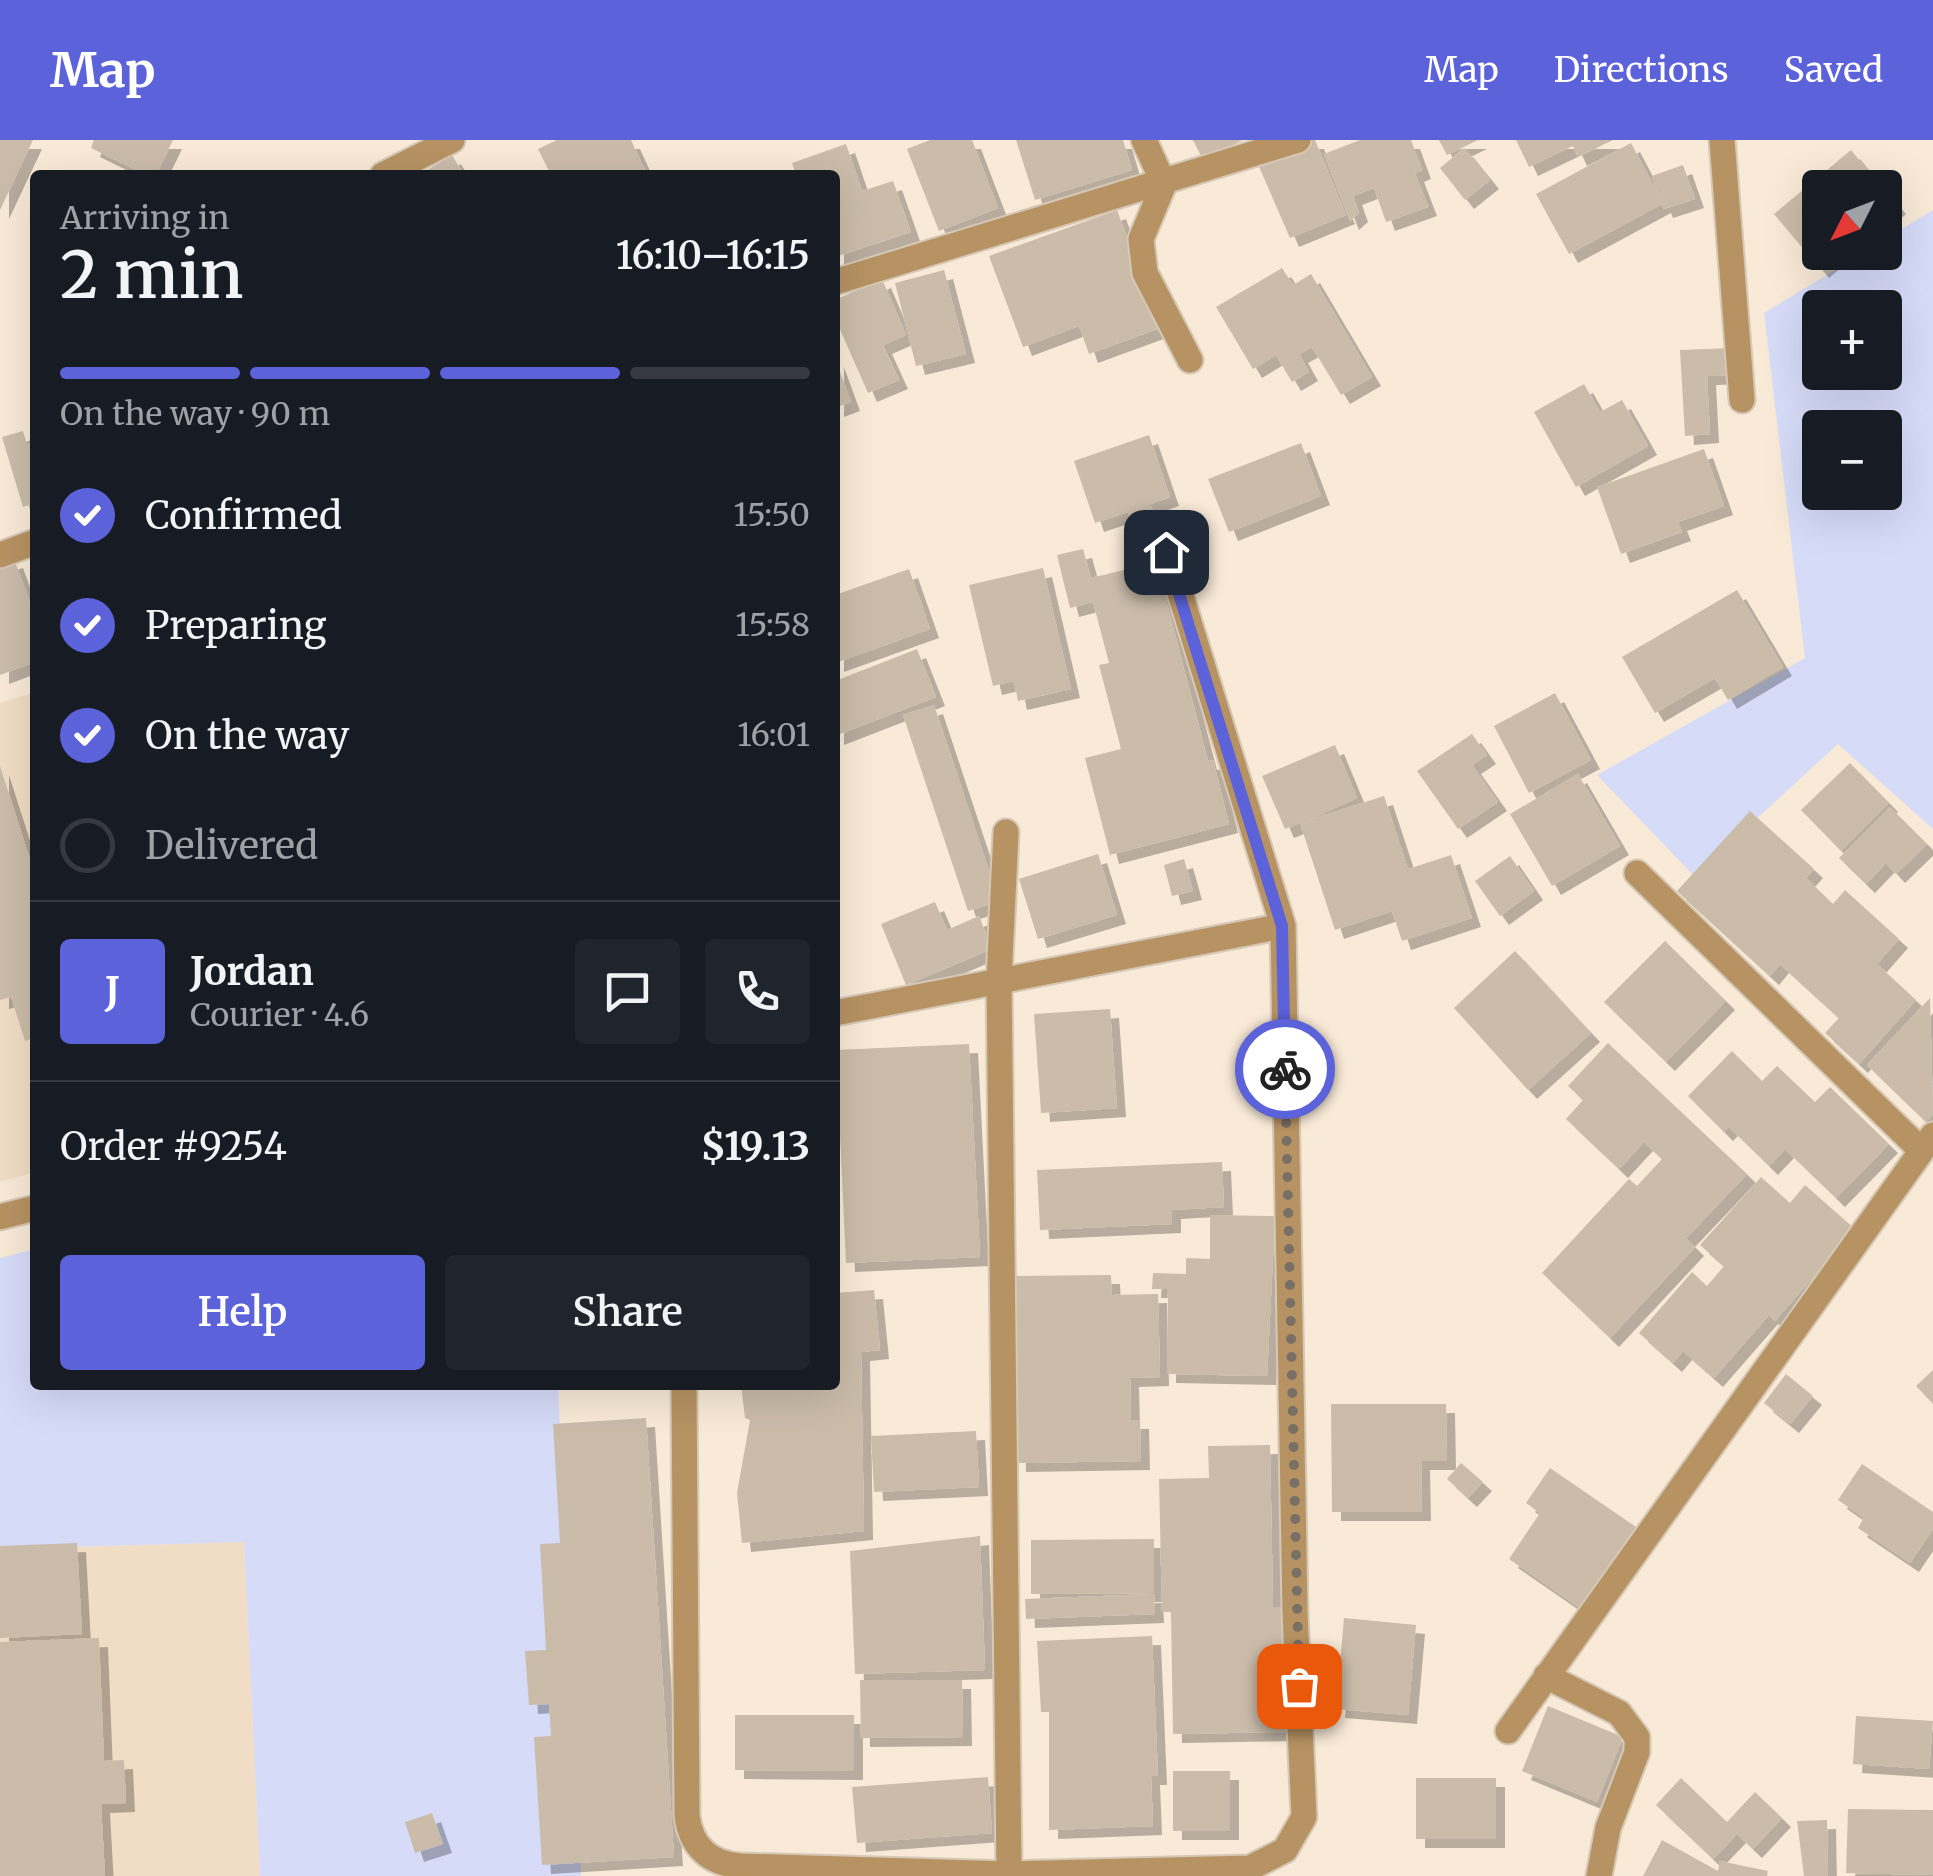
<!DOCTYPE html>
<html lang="en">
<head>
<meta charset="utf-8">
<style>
  :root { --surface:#171b24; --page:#20242c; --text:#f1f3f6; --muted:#9ea1a6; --line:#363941; --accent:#5b62da }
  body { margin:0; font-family:Merriweather,serif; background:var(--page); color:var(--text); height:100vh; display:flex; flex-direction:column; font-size:38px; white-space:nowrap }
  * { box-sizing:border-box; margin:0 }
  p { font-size:32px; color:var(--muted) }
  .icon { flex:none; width:55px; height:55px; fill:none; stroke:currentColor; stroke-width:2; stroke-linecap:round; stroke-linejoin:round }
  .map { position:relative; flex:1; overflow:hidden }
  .panel { position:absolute; left:30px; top:30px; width:810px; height:1220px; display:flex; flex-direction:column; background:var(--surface); border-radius:10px; box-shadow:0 10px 40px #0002 }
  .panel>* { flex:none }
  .needle { width:65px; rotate:228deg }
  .tools { position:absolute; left:1802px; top:30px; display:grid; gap:20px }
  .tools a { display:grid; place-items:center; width:100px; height:100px; border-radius:10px; background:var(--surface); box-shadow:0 10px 40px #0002; font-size:50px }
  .pin { position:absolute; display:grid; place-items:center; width:85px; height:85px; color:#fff; margin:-42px; border-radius:20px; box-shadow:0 5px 15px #0006 }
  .courier { position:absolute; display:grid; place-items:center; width:100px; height:100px; margin:-50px; border:8px solid #5b62da; border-radius:50%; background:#fff; color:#222; box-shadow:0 2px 12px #0007 }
  .summary em { font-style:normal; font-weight:600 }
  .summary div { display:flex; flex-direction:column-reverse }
  .summary { display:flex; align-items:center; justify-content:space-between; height:170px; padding:0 30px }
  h1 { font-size:65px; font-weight:600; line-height:75px }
  .bar { display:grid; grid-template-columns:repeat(4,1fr); gap:15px 10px; align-content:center; height:120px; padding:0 30px }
  .bar i { height:12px; border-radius:8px; background:var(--line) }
  .bar .selected { background:var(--accent) }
  .bar p { grid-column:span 4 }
  .line { display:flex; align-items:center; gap:25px; padding:0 30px; border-top:2px solid var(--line) }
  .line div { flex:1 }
  .round { display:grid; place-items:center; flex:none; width:105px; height:105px; border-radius:10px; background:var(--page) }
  ol { padding:0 30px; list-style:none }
  li { display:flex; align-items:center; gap:30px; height:110px }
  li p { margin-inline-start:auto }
  li .icon { padding:10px; border-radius:50%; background:var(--accent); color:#fff; stroke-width:4 }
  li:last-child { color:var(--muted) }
  li i { width:55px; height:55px; border:5px solid var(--line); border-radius:50% }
  .cta { display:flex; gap:20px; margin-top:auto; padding:20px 30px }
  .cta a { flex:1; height:115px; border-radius:10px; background:var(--accent); color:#fff; font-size:40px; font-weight:600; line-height:115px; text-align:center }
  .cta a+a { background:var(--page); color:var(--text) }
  header { display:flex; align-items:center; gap:60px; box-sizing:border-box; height:140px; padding:0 50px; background:var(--accent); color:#fff }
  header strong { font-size:48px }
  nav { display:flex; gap:55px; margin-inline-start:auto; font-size:35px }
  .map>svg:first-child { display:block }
  .built { fill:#f1ddc5 }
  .green { fill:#d6dcf8; fill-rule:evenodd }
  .building { fill:#cbbcaa; filter:url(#shadow) }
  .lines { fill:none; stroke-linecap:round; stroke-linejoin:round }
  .street-casing { stroke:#d6c8b7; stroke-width:29 }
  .street { stroke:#b79363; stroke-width:25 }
  .done { stroke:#797065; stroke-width:10; stroke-dasharray:0 18 }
  .route { stroke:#5b62da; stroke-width:12 }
</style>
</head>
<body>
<header>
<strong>Map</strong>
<nav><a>Map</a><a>Directions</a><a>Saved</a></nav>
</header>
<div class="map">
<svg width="1933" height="1736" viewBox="0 0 1933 1736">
  <defs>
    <filter id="shadow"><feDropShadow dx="9" dy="9" stdDeviation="0" flood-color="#0004"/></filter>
  </defs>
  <rect width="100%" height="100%" fill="#f9ead7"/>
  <path class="built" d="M35,552v480l-35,10v-479z
    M244,1402l16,334h-260v-327z"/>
  <path class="green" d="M1933,70v619l-95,-85 -144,132 -97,-101 208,-117 -41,-345 99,-60 22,-1v-13zM1820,168h65v64h-65zM1820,288h65v64h-65z
    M35,1109v136h523l23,491h-321l-16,-334 -244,7v-291z"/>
  <path class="building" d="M0,0h33l-33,70z
    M94,0h79l-17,35h-10l-55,-27z
    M557,0h74l16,35h-96l-13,-26z
    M930,0h42l26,68 -59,23 -32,-82z
    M1016,0h107l9,30 -97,30z
    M1193,0h50l-40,20z
    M1309,0h6l31,75 -56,23 -33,-76z
    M1360,0h51l11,30 -7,3 13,34 -42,15 -12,-34 -21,8 6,17 -9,8 -26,-67z
    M1439,0h39l-31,15z
    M1516,0h97l-35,17 -5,-11 -44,21z
    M1631,3l28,53 -7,-20 31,-11 12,34 -31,10 -2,-5 -93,50 -33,-60z
    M846,4l16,47 31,-10 18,51 -76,25v-82h-39l-4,-12z
    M1464,8l26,32 -25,20 -25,-32z
    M1851,10l31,38h-62v64h20l-20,17 -46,-55z
    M452,15l12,20h-45z
    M1885,51l12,14 -12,11z
    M1117,70l43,118 -71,26 -10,-28 -56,21 -34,-91z
    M1282,128l11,17 18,-11 61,103 -31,18 -29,-48 -13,7 10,18 -17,10 -16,-27 -23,14 -37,-62z
    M944,130l22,84 -50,12 -21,-83z
    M882,139l24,56 -23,10 16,35 -31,13 -33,-75v-18z
    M1733,208l1,27 -27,1 3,58 -25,2 -5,-86z
    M835,218l16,44 -16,6z
    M1584,244l16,28 22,-12 26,46 -72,41 -42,-75z
    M23,291l4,14 8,-3v61l-12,4 -21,-70z
    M1149,295l21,62 -36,13 17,-4 7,20 -23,7 -7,-21 -33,11 -21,-62z
    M1301,303l20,53 -92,36 -21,-53z
    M1704,309l20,57 -46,16 4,10 -61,22 -24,-67z
    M1083,409l8,29 45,-11 6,19 19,-5 47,180 5,-1 16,64 -119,31 -25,-97 36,-9 -22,-84 10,-2 -16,-61 -23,6 -13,-53z
    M14,419l21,57v46l-35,13v-112z
    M1043,428l28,121 -53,12 -4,-20 -21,5 -24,-101z
    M909,429l21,60 -95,34v-68z
    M1737,450l46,77 -55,33 -13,-22 -60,35 -33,-56z
    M917,509l19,48 -101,39v-55z
    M1555,553l36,67 -62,33 -35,-67z
    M934,565l65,196 -31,10 -65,-196z
    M1472,594l15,21 -15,10 26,37 -40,27 -41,-58z
    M1335,605l22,53 -51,23 78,-25 24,73 43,-14 21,63 -70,23 -10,-30 -57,19 -35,-107 -15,6 -23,-53z
    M1850,623l39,40 -48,48 -40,-41z
    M0,626l35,109v163l-10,3 -14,-44 -11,3z
    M1578,634l42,72 -68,40 -42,-72z
    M1890,667l37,37 -31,30 -10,-11 -20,21 -27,-26z
    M1750,671l64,58 -8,9 27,26 12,-14 54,49 -22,25 39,36 -57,64 -34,-31 14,-15 -59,-54 -10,12 -93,-85z
    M1098,714l19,61 -79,24 -19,-60z
    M1510,716l24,35 -34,25 -25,-35z
    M1184,719l9,32 -21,5 -8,-31z
    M935,762l12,28 32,-14 13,33 -86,36 -25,-61z
    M1665,801l61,60 -60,61 -62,-60z
    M1515,811l76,82 -63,57 -74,-82z
    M1930,858l3,116 -7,8 -59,-57z
    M1110,869l7,99 -76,5 -7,-99z
    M1608,903l139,131 -61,64 9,9 -85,91 -68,-65 87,-94 8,7 25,-27 -18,-17 -25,27 -53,-50 17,-19 -15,-14z
    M969,904l11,213 -134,6 -10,-213z
    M1732,911l30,30 15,-15 38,36 15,-15 59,57 -53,54 -51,-49 -16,17 -40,-39 -5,5 -36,-36z
    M1222,1022l2,45 -52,3v14l-132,6 -3,-60z
    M1761,1037l29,26 15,-18 50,44 -80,92 -6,-6 -55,63 -31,-27 -10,12 -34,-30 53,-61 15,14 17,-20 -24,-21z
    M1210,1075l65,1 -8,160 -100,-2 1,-85h-16l1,-16 33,1v-16l24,1z
    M1111,1135l1,20 46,-1 2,83 -30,1 1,42h9l1,41 -124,2 -4,-187z
    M874,1150l6,60 -19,2 3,179 -122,12 -5,-50 13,-73 -5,-2 -4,-33h94v-92z
    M1933,1230v34l-17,-18z
    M1786,1234l27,22 -23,28 -26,-21z
    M1331,1264h115l1,57h-26l1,51h-90z
    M646,1278l28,439 -132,8 -8,-128 17,-1 -2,-32 -20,1 -4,-54 21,-1 -6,-106 20,-1 -7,-119z
    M976,1291l3,56 -105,5 -3,-56z
    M1270,1305l3,162h10l3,125 -113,2 -2,-122h-9l-3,-133 50,-1 -1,-32z
    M1461,1323l22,19 -15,16 -21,-19z
    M1862,1324l71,48v17l-23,34 -52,-35 6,-10 -26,-18z
    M1550,1328l89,61 -56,81 -74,-51 31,-46 -14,-10z
    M980,1396l5,134 -130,4 -5,-123z
    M1154,1399v54l-123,1v-54z
    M77,1403l5,91 -82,4v-92z
    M1154,1454l1,20 -129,5 -1,-20z
    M1344,1478l72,7 -8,90 -72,-6z
    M1152,1496l6,140h-7l2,50 -104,4v-118h-8l-4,-71z
    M99,1498l5,123 20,-1 2,43 -25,1 4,72h-105v-234z
    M860,1540h102l1,57 -102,1z
    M1548,1566l75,31 -26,65 -75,-31z
    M735,1575h119v56l-119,-1z
    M1856,1576l77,5 -4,48 -76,-5z
    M1173,1631h57v60h-57z
    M988,1637l4,56 -135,10 -5,-56z
    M1416,1638h80v61h-80z
    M1681,1638l46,44 28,-30 27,26 -29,31 -16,-15 -24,25 -57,-54z
    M1848,1669l85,1v65l-87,-2z
    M432,1673l11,31 -28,9 -10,-31z
    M1827,1680l1,56h-24l-7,-55z
    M1662,1700l56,31 2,-10 48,10 -1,5h-124z"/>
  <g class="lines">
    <g class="street-casing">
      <path id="street" d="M1144,0l20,44 -23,55 4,34 45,87
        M1722,0l20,260
        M383,35l69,-35
        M835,142l463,-142
        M0,415l35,-13
        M1006,692l-7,148 10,894
        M1637,733l284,277
        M835,873l448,-87
        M0,1077l35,-9
        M684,1245l3,431c4,31 23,48 54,50l268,8 241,-6 35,-18 19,-33 -9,-205 -12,-686 -116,-375
        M1546,1536l73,37 18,24v15l-29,76 -9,48
        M1508,1591l425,-596"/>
    </g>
    <use href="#street" class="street"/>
  </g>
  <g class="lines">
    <path class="done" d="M1285,929l14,617"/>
    <path class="route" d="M1166,412l116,374 3,143"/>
  </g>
</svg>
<div class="tools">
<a><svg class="needle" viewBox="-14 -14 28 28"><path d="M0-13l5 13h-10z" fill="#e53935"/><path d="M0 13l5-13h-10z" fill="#9ea1a6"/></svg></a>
<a>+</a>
<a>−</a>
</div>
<div class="pin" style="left:1299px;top:1546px;background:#ea580c"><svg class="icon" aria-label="bag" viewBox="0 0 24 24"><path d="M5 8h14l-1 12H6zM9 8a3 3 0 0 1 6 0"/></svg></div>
<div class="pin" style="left:1166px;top:412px;background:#1f2937"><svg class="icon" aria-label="home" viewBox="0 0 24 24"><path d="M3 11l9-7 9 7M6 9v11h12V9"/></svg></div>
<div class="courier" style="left:1285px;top:929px"><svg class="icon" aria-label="bike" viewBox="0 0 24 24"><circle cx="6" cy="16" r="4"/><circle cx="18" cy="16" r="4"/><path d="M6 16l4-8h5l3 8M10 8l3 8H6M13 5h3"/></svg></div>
<section class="panel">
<div class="summary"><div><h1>2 min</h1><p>Arriving in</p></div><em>16:10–16:15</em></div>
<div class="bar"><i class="selected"></i><i class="selected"></i><i class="selected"></i><i></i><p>On the way · 90 m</p></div>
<ol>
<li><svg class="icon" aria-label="check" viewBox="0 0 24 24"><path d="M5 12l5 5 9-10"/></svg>Confirmed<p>15:50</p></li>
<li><svg class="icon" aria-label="check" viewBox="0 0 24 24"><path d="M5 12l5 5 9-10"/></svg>Preparing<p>15:58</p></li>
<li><svg class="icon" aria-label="check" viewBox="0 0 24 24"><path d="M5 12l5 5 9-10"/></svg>On the way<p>16:01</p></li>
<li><i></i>Delivered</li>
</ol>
<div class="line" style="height:180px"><b class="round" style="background:var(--accent);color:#fff">J</b><div><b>Jordan</b><p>Courier · 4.6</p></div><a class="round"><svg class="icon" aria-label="chat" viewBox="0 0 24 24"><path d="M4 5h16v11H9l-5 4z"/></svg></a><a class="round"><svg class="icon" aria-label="phone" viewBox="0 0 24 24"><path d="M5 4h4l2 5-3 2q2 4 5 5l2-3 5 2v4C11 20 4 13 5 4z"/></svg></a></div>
<div class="line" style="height:130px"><div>Order #9254</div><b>$19.13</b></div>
<div class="cta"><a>Help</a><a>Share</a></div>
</section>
</div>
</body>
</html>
